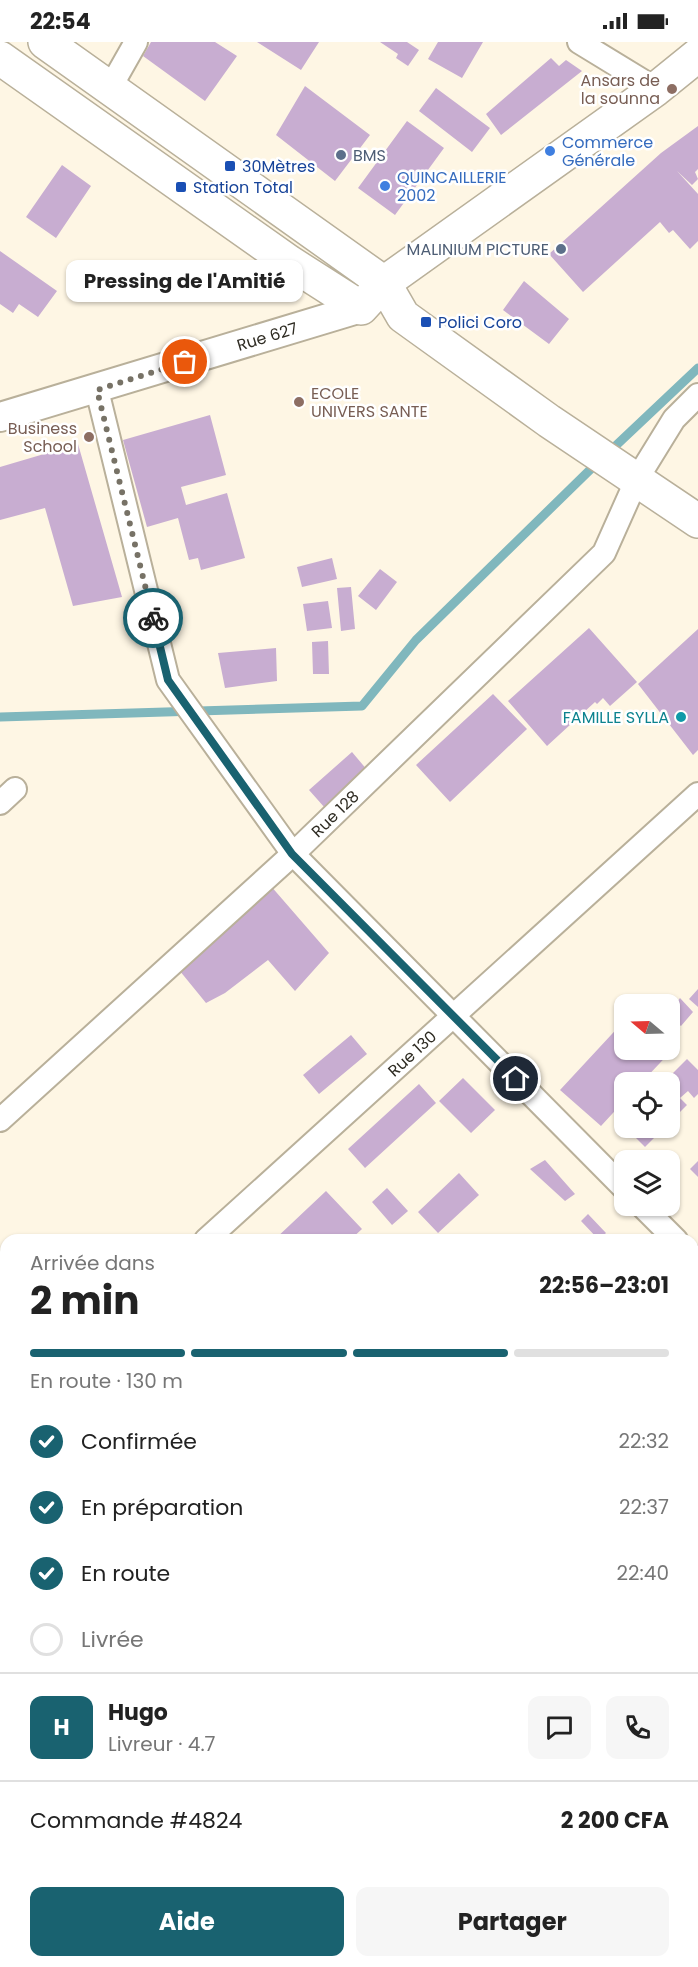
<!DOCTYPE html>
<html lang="fr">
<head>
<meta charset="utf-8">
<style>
  :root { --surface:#fff; --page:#f6f6f6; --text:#222; --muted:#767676; --line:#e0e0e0; --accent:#196270 }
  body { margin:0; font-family:Poppins,sans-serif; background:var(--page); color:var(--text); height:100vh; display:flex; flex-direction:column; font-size:22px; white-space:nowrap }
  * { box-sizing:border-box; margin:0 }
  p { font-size:20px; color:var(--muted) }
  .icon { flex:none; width:33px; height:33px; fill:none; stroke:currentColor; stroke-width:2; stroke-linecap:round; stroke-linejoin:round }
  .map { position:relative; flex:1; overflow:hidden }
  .details { position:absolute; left:0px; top:1192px; width:699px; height:734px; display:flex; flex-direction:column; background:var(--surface); border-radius:18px 18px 0 0; box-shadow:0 2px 4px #0004 }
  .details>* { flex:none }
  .needle { width:39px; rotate:289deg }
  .buttons { position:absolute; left:614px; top:952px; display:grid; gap:12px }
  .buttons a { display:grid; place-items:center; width:66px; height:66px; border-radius:12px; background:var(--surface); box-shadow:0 2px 4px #0004; font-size:30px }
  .pin { position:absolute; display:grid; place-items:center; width:51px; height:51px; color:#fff; margin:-26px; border:3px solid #fff; border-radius:50%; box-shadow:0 2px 6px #0007 }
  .courier { position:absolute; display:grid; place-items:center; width:60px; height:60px; margin:-30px; border:4px solid #196270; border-radius:50%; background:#fff; color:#222; box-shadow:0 2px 8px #0007 }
  .bubble { position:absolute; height:42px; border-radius:12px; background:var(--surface); box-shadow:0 2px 4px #0004; font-size:20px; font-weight:700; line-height:42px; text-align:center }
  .head em { font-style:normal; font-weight:700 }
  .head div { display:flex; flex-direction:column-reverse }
  .head { display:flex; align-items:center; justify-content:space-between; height:102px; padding:0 30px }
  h1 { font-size:39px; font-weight:700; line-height:45px }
  .bar { display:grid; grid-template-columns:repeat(4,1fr); gap:9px 6px; align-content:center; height:72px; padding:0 30px }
  .bar i { height:8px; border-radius:4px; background:var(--line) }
  .bar .active { background:var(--accent) }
  .bar p { grid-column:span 4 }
  .line { display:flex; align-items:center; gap:15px; padding:0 30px; border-top:2px solid var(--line) }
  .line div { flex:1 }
  .round { display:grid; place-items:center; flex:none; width:63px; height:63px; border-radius:12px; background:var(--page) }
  ol { padding:0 30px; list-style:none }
  li { display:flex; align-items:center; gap:18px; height:66px }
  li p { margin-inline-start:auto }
  li .icon { padding:6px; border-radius:50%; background:var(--accent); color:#fff; stroke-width:4 }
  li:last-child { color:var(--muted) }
  li i { width:33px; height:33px; border:3px solid var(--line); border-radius:50% }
  .button { display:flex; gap:12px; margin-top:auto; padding:12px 30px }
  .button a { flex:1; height:69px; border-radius:12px; background:var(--accent); color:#fff; font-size:24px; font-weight:700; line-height:69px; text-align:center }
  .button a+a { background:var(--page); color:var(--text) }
  .status { display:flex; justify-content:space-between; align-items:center; height:42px; padding:0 30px; background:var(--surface); direction:ltr }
  .status svg { height:16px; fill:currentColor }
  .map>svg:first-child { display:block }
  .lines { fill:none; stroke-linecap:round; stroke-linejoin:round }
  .stream { stroke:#80b7bd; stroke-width:9 }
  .building { fill:#c8add1 }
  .minor-casing { stroke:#b9b09a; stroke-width:26 }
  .tertiary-casing { stroke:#b9b09a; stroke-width:32 }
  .secondary-casing { stroke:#b9b09a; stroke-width:36 }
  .primary-casing { stroke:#b9b09a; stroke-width:36 }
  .minor { stroke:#fff; stroke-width:22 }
  .tertiary { stroke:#fff; stroke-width:28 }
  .secondary { stroke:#fff; stroke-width:33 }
  .primary { stroke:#fff; stroke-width:33 }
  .done { stroke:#777266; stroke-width:6; stroke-dasharray:0 10.8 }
  .route { stroke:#196270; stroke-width:8 }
  .education-dot { fill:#8d6e63; stroke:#fff; stroke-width:2 }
  .shop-dot { fill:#3f7fe0; stroke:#fff; stroke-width:2 }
  .service-dot { fill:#5c6f8a; stroke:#fff; stroke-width:2 }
  .transit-dot { fill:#1a4fb4; stroke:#fff; stroke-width:2 }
  .culture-dot { fill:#0f9aa8; stroke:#fff; stroke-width:2 }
  .labels { text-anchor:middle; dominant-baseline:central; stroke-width:5; stroke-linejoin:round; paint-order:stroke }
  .education-label { font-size:16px; fill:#785e54; stroke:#fff; text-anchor:end }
  .shop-label { font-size:16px; fill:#366cbe; stroke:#fff; text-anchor:start }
  .service-label { font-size:16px; fill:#4e5e75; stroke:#fff; text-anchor:start }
  .transit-label { font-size:16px; fill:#164399; stroke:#fff; text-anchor:start }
  .street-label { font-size:16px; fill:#2e2b22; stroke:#fff }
  .culture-label { font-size:16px; fill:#0d838f; stroke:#fff; text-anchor:end }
</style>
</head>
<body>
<div class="status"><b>22:54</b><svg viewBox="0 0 49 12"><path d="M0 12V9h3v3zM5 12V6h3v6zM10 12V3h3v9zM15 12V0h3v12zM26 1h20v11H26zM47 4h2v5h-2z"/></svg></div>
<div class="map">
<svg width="698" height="1925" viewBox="0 0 698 1925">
  <rect width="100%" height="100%" fill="#fef6e4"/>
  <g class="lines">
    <path class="stream" d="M608,411l90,-85
      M0,675l362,-11 54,-66 182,-178"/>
  </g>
  <path class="building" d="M151,0h64l22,14 -32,45 -62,-45z
    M257,0h62l-18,28z
    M380,0h27l12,8 -11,16 -12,-8 2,-4z
    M438,0h45l-21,36 -34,-19z
    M551,16l8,8 7,-6 16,11 -81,64 -15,-21z
    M305,44l65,49 -35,46 -59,-46z
    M436,46l54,40 -18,24 -53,-41z
    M407,79l37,27 -49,67 -37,-27z
    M698,84v43l-3,3 3,7 -6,6 -15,-14 21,23v47l-8,8 -17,-19 -4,3 -9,-11 -77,70 -34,-38 112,-101z
    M62,123l29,21 -35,52 -30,-21z
    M0,209l57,40 -19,26 -19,-13 -6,9 -13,-9z
    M524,239l45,38 -20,25 -46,-34z
    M210,373l16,60 -45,12 5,18 41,-12 18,65 -44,12 -3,-12 -9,2 -11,-42 -31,9 -24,-87z
    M78,402l44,153 -49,9 -28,-98 -45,12v-53z
    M332,516l5,21 -35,8 -5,-20z
    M380,527l17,13 -21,28 -18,-14z
    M351,545l4,42 -14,2 -4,-43z
    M328,559l4,27 -25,3 -4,-27z
    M589,586l48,54 -27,24 -7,-8 -6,6 -2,-2 -48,44 -39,-45z
    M698,587v121l-5,5 -55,-71z
    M328,599l1,33h-16l-1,-32z
    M276,606l1,33 -52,7 -7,-35z
    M493,652l34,35 -77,73 -34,-37z
    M352,710l16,19 -43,37 -16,-18z
    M270,843l59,68 -34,38 -27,-31 -43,33 -19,10 -31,-38z
    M698,947v18l-9,-8z
    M680,956l13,14 -12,14 -12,-9v-4z
    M624,979v29h45v-13l8,8 -36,38h-17v18l-23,25 -41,-36z
    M351,993l16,19 -48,40 -16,-19z
    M687,1017l11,11v24l-4,4 -6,-7 -8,7 7,7 -18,18v-40h-6z
    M463,1036l32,32 -24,23 -32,-32z
    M419,1042l17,19 -71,65 -17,-19z
    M626,1086h38l-19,19z
    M545,1118l30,34 -10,7 -35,-32z
    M698,1119v16l-8,-8z
    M459,1131l20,22 -41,38 -20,-21z
    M387,1146l21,23 -16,14 -20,-23z
    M326,1149l36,38 -12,11h-76z
    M588,1172l18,19 -7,7 -18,-19z
    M693,1408l5,4v23l-5,6z
    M693,1480l5,6v7l-5,4z
    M698,1545v61l-5,-5v-51z
    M0,1823l6,8v29l-6,6z
    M6,1891v25l-6,-6v-13z
    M234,1920h35l-5,5h-35z
    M298,1920h36l-5,5h-26z"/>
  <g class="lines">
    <g class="minor-casing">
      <g id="minor">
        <path d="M579,0l77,47"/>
        <path d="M110,46l26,-46"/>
        <path d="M97,348l71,290 125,174 331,334"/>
        <path d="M0,761l15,-14"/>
        <path id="s1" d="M0,1078l293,-266 311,-301 33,-74 37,-60 24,-24"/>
        <path d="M642,1164l34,34"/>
        <path id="s2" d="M206,1198l492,-446"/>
        <path d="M693,1215l5,6"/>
        <path d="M0,1383l6,-5"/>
        <path d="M0,1478l6,6"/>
        <path d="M693,1695l5,6"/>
        <path d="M693,1743l5,-4"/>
        <path d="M437,1920l5,5"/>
        <path d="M494,1925l6,-5"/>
      </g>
    </g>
    <g class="tertiary-casing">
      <g id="tertiary">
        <path id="s3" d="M0,375l361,-109"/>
      </g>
    </g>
    <g class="secondary-casing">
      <path id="secondary" d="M384,241l19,33 146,105 149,100"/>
    </g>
    <g class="primary-casing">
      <path id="primary" d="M45,0l339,241
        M0,16l289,204 72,46 23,-25 272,-194 42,-34"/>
    </g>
    <use href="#minor" class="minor"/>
    <use href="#tertiary" class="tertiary"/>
    <use href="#secondary" class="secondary"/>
    <use href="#primary" class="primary"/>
  </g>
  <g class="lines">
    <path class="done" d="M153,576l-56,-228 88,-28"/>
    <path class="route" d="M153,576l15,62 124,174 224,225"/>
  </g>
  <g class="education-dot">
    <circle cx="672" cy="47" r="6"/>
    <circle cx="299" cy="360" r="6"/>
    <circle cx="89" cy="395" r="6"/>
  </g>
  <g class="shop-dot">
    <circle cx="550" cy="109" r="6"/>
    <circle cx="385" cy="144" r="6"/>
  </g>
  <g class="service-dot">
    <circle cx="341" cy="113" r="6"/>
    <circle cx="561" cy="207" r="6"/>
  </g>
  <g class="transit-dot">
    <rect x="224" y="118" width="12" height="12" rx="3"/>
    <rect x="175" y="139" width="12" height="12" rx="3"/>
    <rect x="420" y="274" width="12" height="12" rx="3"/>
  </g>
  <circle class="culture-dot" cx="681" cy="675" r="6"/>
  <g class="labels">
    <g class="education-label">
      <text x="660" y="38">Ansars de<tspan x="660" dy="18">la sounna</tspan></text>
      <text x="311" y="351" text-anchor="start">ECOLE<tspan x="311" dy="18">UNIVERS SANTE</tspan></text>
      <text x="77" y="386">Business<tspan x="77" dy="18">School</tspan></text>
    </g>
    <g class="shop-label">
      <text x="562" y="100">Commerce<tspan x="562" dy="18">Générale</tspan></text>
      <text x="397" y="135">QUINCAILLERIE<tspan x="397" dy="18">2002</tspan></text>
    </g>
    <g class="service-label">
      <text x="353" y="113">BMS</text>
      <text x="549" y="207" text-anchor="end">MALINIUM PICTURE</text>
    </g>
    <g class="transit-label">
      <text x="242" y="124">30Mètres</text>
      <text x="193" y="145">Station Total</text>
      <text x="438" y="280">Polici Coro</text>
    </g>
    <g class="street-label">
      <text stroke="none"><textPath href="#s3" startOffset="279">Rue 627</textPath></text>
      <text stroke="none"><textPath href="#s1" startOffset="454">Rue 128</textPath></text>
      <text stroke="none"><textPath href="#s2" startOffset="278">Rue 130</textPath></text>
    </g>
    <g class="culture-label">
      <text x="669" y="675">FAMILLE SYLLA</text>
    </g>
  </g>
</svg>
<div class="buttons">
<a><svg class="needle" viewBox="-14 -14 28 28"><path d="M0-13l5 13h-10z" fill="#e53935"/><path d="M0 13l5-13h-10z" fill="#767676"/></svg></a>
<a><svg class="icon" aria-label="locate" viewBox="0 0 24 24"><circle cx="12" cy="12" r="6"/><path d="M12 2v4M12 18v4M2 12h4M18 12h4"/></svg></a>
<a><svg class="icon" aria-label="layers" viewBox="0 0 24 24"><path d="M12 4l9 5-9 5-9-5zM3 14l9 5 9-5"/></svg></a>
</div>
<div class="pin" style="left:185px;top:320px;background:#ea580c"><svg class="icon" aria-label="bag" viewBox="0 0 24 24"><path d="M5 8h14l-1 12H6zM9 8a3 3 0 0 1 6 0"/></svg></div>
<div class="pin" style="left:516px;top:1037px;background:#1f2937"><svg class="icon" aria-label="home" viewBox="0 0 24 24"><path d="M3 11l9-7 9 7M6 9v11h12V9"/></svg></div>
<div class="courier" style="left:153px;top:576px"><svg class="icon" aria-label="bike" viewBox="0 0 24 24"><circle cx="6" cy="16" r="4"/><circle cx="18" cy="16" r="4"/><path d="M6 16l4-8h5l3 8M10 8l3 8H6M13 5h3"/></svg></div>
<div class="bubble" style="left:66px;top:218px;width:237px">Pressing de l'Amitié</div>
<section class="details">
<div class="head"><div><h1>2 min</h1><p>Arrivée dans</p></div><em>22:56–23:01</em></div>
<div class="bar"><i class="active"></i><i class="active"></i><i class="active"></i><i></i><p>En route · 130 m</p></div>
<ol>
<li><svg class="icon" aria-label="check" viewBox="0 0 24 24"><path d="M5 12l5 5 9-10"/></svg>Confirmée<p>22:32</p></li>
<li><svg class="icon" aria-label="check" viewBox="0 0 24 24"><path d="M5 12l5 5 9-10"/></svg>En préparation<p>22:37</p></li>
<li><svg class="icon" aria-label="check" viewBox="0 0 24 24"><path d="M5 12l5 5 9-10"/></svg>En route<p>22:40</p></li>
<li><i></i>Livrée</li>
</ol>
<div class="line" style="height:108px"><b class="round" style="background:var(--accent);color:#fff">H</b><div><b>Hugo</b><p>Livreur · 4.7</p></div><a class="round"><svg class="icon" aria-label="chat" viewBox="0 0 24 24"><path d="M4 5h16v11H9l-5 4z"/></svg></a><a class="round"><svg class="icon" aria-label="phone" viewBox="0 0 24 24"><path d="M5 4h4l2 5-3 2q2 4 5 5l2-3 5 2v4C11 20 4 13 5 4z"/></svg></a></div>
<div class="line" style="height:78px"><div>Commande #4824</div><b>2 200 CFA</b></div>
<div class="button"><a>Aide</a><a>Partager</a></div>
</section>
</div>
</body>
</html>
